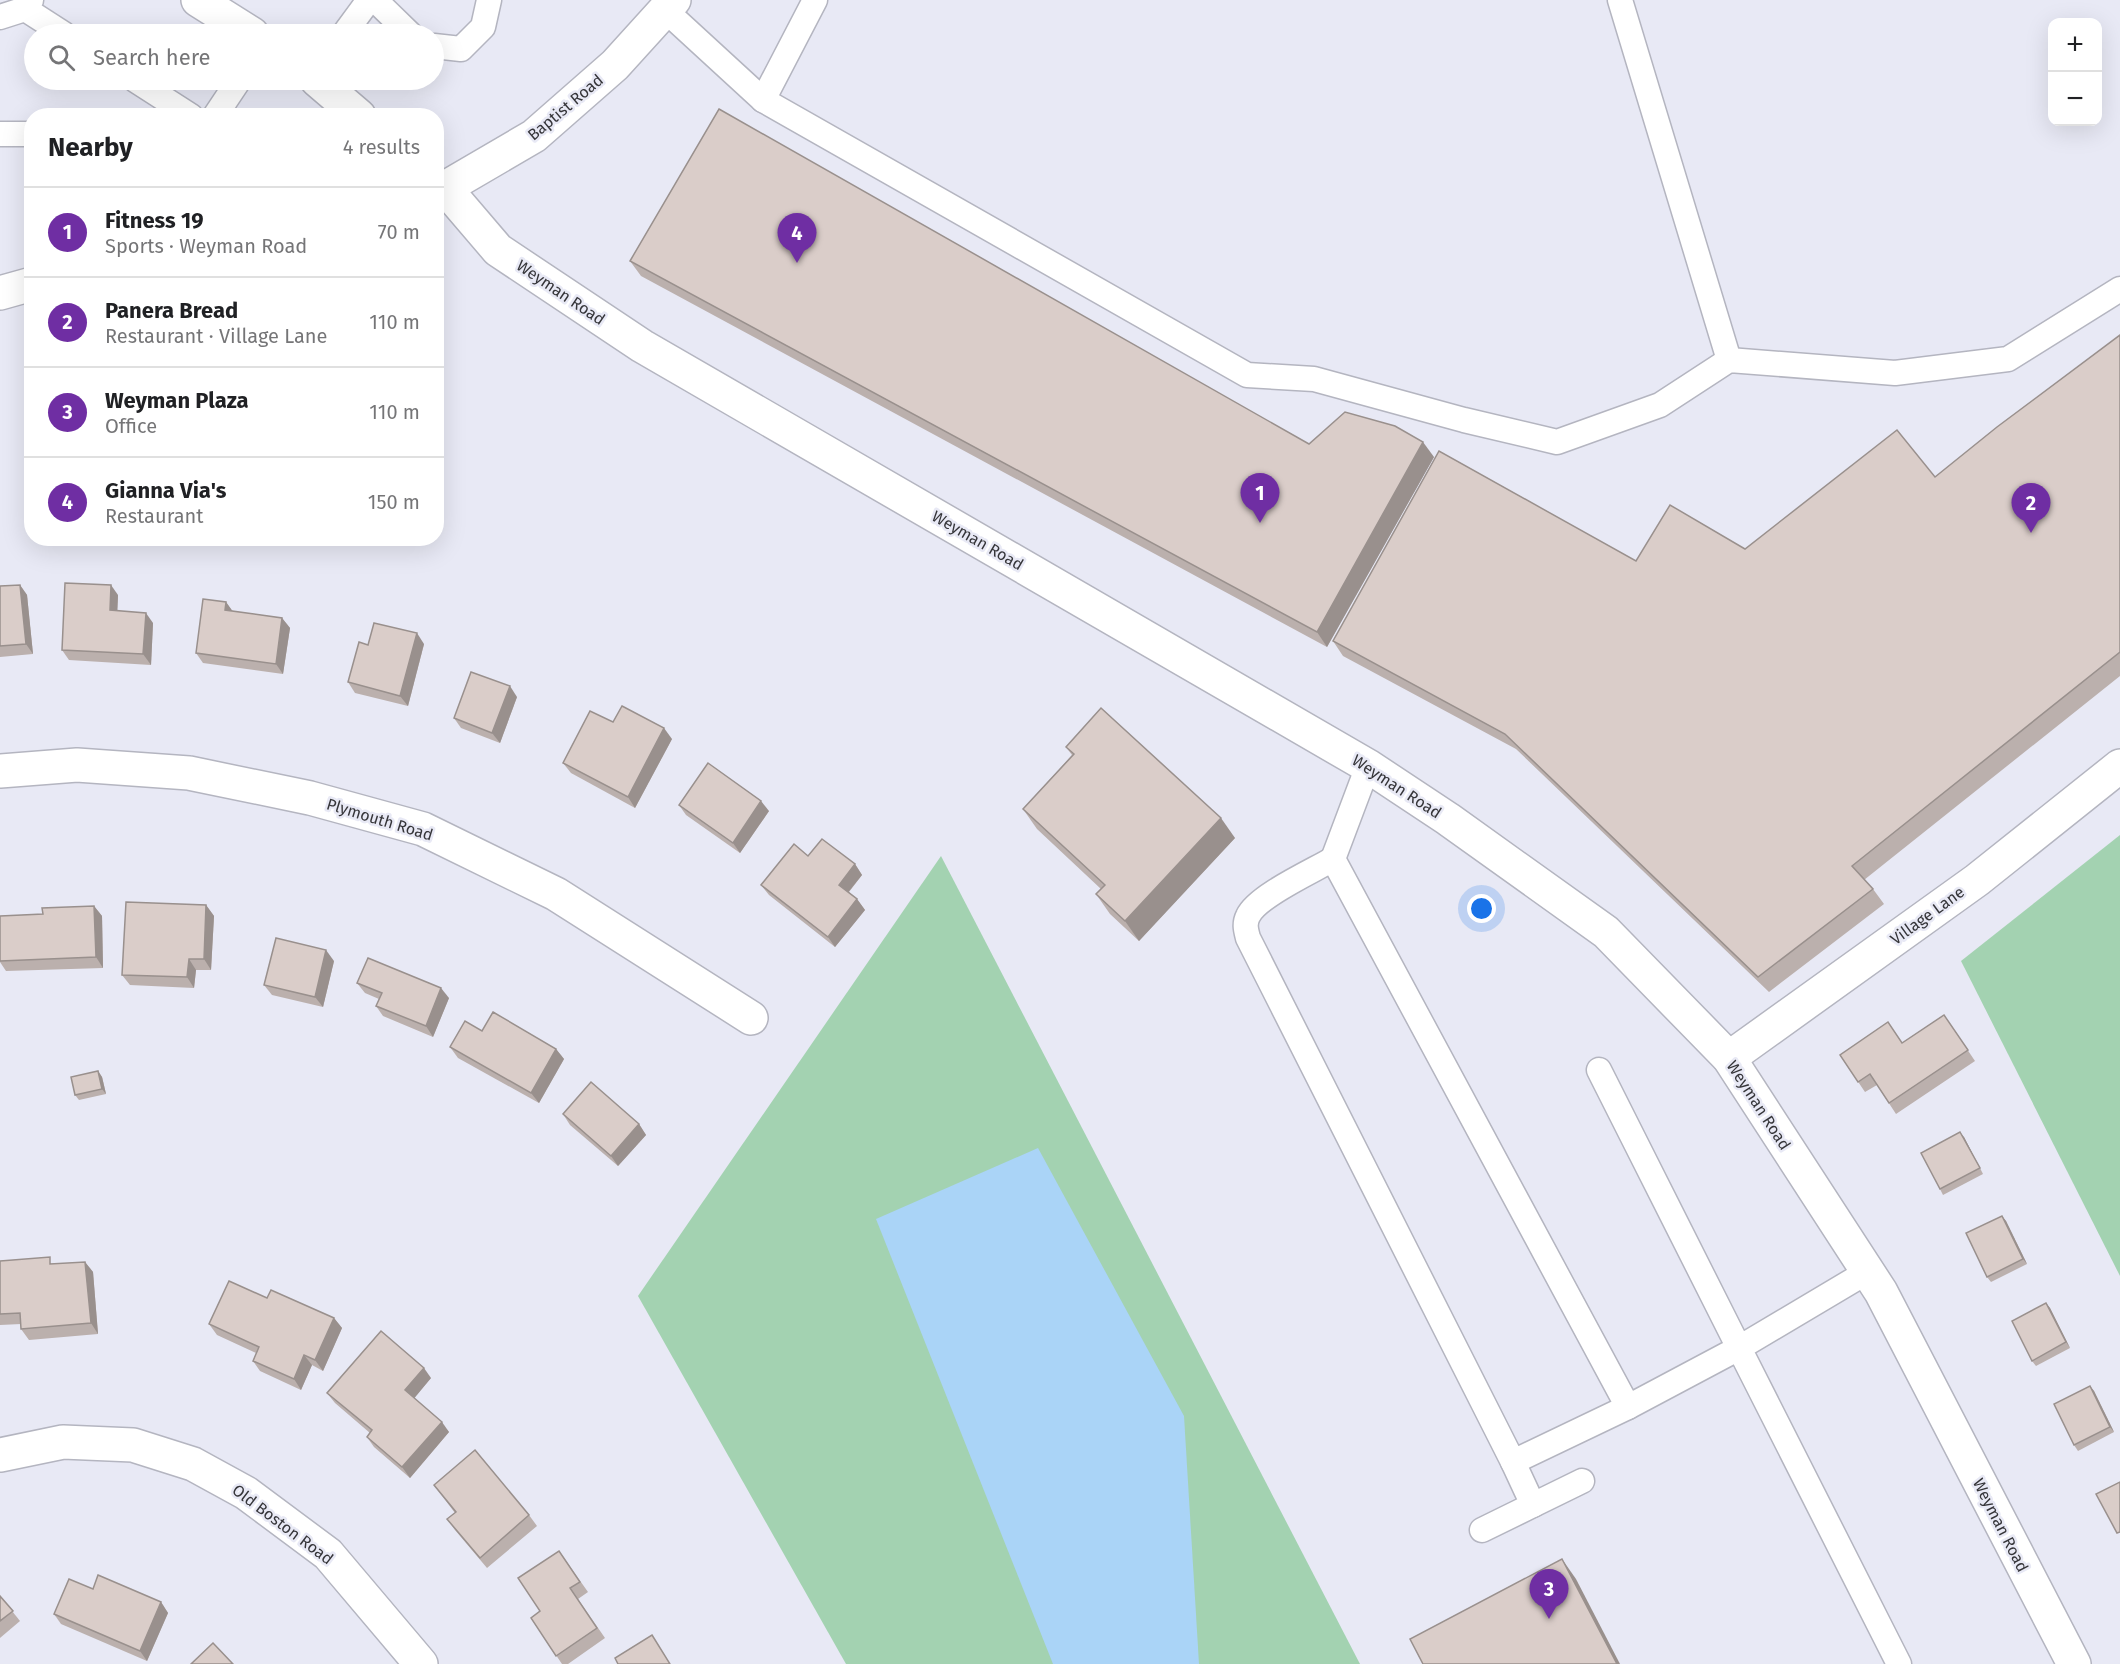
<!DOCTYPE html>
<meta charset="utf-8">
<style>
body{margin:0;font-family:"Fira Sans",sans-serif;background:#f2f2f2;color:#202124}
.controls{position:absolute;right:18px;top:18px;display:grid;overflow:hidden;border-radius:12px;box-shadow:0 6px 24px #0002}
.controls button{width:54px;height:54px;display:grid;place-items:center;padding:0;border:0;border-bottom:2px solid #e0e0e0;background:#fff;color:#202124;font:30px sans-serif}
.you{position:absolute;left:1482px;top:909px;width:21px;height:21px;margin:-15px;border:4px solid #fff;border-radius:50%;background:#1a73e8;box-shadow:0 0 0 9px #1a73e833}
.badge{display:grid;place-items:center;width:39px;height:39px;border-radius:50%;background:#6f2ea3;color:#fff;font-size:20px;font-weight:700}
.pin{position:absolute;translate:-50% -50px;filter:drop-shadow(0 2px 3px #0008)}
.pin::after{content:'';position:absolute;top:32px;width:21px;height:18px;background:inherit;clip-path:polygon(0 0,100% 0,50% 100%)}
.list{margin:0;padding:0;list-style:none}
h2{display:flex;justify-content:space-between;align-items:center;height:78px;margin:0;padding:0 24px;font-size:26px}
h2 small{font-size:20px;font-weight:400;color:#757577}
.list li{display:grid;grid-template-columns:39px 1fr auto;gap:18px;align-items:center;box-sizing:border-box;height:90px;padding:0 24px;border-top:2px solid #e0e0e0}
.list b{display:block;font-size:22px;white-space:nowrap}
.list p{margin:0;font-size:20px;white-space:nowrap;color:#757577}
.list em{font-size:20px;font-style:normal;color:#757577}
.icon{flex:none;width:33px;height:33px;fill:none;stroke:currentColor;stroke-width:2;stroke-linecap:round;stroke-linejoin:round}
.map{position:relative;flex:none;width:2120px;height:1664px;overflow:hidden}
.search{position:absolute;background:#fff;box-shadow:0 6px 24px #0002;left:24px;top:24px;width:420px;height:66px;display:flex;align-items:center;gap:15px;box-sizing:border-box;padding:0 21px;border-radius:33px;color:#757577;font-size:22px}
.panel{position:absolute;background:#fff;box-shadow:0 6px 24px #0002;left:24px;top:108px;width:420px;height:438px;border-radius:24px}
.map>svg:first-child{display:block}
.green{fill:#a3d2b1}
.water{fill:#aad4f7}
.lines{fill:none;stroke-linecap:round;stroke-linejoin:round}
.service-casing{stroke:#b4b5c0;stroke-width:27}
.minor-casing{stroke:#b4b5c0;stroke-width:36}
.tertiary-casing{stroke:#b4b5c0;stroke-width:36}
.secondary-casing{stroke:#b4b5c0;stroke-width:36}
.service{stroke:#fff;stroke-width:24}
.minor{stroke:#fff;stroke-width:33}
.tertiary{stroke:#fff;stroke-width:33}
.secondary{stroke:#fff;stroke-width:33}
.wall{fill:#bbb0ad}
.shaded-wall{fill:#99908d}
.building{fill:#dacdc9;stroke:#99908d;stroke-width:1.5}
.labels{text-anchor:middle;stroke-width:5;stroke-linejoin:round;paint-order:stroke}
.street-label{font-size:16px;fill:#353539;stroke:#e8e9f5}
</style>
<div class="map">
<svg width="2120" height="1664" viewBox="0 0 2120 1664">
<rect width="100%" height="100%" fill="#e8e9f5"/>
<g class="green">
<polygon points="2120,835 2120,1276 1961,961"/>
<polygon points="941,856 1360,1664 846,1664 638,1296"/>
</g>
<polygon class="water" points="1038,1148 1184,1416 1199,1664 1053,1664 876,1219"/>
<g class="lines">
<defs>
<g id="service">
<polyline points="375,0 410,34"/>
<polyline points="1620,0 1729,360"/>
<polyline points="25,9 64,34"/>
<polyline points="665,10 763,100 1247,375 1314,379 1464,420 1557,442 1660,405 1729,360 1895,373 2008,359 2120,289"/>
<polyline points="0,17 25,9 31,0"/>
<polyline points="344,34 369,0"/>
<polyline points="434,46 461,49 483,27 489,0"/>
<polyline points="135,80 191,116"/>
<polyline points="763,100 815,0"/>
<polyline points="215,116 239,80"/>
<polyline points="0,134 32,134"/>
<polyline points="1368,766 1333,859 1628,1407 1739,1348 1599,1070"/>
<path d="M1333 859C1313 871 1257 896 1248 916 1244 924 1246 930 1248 938L1513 1462 1628 1407"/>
<polyline points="1867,1272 1739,1348 1899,1664"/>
<polyline points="1533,1505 1582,1481"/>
<polyline points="1482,1530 1533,1505 1513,1462"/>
</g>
<g id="minor">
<polyline points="198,0 252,34"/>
<polyline points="317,80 359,116"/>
<polyline points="0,771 77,765 189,773 310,798 423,829 556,894 751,1018"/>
<polyline points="1729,1058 1977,880 2120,766"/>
<polyline points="0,1455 63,1442 133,1445 193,1464 246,1493 328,1554 421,1664"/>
</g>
<polyline id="tertiary" points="445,188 498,250 642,346 1368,766 1448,819 1606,932 1729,1058 1881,1292 2074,1664"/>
<g id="secondary">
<polyline points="436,190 445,188 534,136 615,65 674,0"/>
<polyline points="0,293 32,284"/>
</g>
</defs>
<use href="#service" class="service-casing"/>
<use href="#minor" class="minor-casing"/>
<use href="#tertiary" class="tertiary-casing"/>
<use href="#secondary" class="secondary-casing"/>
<use href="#service" class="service"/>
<use href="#minor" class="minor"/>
<use href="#tertiary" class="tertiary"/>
<use href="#secondary" class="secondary"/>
</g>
<g class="wall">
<polygon points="630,261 1309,444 1434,457 1327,647 641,276"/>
<polygon points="2120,335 2120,676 1864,880 1873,889 1884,904 1769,992 1516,749 1343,656 1333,641 1636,561 1745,549 1935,477"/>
<polygon points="20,585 27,595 33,654 0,657 0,586"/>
<polygon points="118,595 117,611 153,623 151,665 69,660 62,650"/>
<polygon points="226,602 232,611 282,618 290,628 283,674 203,663 196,653"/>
<polygon points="424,644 408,706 355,693 348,682 368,645"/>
<polygon points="517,697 500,743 461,728 454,718"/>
<polygon points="613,722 672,739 635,808 571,773 563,763"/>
<polygon points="1066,747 1235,838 1139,941 1110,914 1096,894 1101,889 1037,829 1023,809 1072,755"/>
<polygon points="679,805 769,811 740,853 686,815"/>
<polygon points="808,856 855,864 862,875 849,892 857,899 865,910 835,947 769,895 761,885"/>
<polygon points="206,905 214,916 211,970 196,970 194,988 130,985 122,975"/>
<polygon points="94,906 102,916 103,968 6,971 0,962 0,916 43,914"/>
<polygon points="334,961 323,1007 272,995 264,985"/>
<polygon points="357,983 449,998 433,1037 383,1016 376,1006 379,999 365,993"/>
<polygon points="1944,1015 1975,1061 1896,1114 1877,1085 1865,1092 1840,1055 1902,1043"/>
<polygon points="450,1047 556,1049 564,1059 539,1103 458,1058"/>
<polygon points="98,1071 102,1077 106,1094 79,1100 75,1095"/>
<polygon points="563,1114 639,1124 646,1135 618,1166 570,1125"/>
<polygon points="1964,1137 1983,1174 1943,1195 1940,1189"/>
<polygon points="2002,1216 2006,1221 2027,1264 1991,1282 1987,1277"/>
<polygon points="0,1261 54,1264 85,1262 93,1272 98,1334 29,1340 21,1329 21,1324 0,1325"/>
<polygon points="267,1298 334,1318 342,1328 323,1371 312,1365 301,1390 260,1371 253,1361 256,1353 217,1335 209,1324"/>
<polygon points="2046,1303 2050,1308 2070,1348 2036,1366 2032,1361"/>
<polygon points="431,1378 414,1398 449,1432 410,1478 374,1447 367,1437 370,1433 335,1403 327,1393"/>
<polygon points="2090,1386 2094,1391 2114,1432 2078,1451 2074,1445"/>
<polygon points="434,1485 529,1515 537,1526 487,1568 455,1530 447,1519 455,1513"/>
<polygon points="559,1551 588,1592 578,1599 605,1638 568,1664 562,1664 531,1618 540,1611"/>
<polygon points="93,1589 161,1602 168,1613 147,1661 61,1624 54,1614"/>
<polygon points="0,1596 20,1621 0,1638"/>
</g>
<g class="shaded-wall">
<polygon points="1423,442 1434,457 1327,647 1317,632"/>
<polygon points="20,585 27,595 33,654 26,644"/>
<polygon points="111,585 118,595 117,621 110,610"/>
<polygon points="226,602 234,613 225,610"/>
<polygon points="146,613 153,623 151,665 143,654"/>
<polygon points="282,618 290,628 283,674 276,664"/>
<polygon points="417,633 424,644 408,706 400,696"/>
<polygon points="510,686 517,697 500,743 492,733"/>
<polygon points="664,728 672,739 635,808 628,797"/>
<polygon points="761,801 769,811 740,853 733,843"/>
<polygon points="1221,818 1235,838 1139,941 1125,921"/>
<polygon points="855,864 862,875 846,895 839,885"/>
<polygon points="857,899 865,910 835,947 828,937"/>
<polygon points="206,905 214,916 211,970 204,959"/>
<polygon points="94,906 102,916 103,968 96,957"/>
<polygon points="326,950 334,961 323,1007 315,997"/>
<polygon points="189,959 196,970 194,988 187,977"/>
<polygon points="441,988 449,998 433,1037 426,1026"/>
<polygon points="556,1049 564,1059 539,1103 531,1093"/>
<polygon points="98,1071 102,1077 106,1094 102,1089"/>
<polygon points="639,1124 646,1135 618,1166 611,1156"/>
<polygon points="1960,1132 1964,1137 1983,1174 1980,1168"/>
<polygon points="2002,1216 2006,1221 2027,1264 2023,1259"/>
<polygon points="85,1262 93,1272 98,1334 91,1323"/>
<polygon points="2046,1303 2050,1308 2070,1348 2066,1342"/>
<polygon points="334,1318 342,1328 323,1371 315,1360"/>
<polygon points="304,1355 312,1365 301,1390 294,1379"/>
<polygon points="424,1368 431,1378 412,1401 405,1390"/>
<polygon points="2090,1386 2094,1391 2114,1432 2110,1427"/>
<polygon points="442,1422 449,1432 410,1478 402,1467"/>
<polygon points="1562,1559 1576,1579 1620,1664 1617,1664"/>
<polygon points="161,1602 168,1613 147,1661 140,1651"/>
</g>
<g class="building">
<polygon points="719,109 1309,444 1345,412 1395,426 1423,442 1317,632 630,261"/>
<polygon points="2120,335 2120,652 1852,866 1873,889 1758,977 1505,734 1333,641 1439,451 1636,561 1670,505 1745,549 1897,430 1935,477 1997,427"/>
<polygon points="65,583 111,585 110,610 146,613 143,654 62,650"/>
<polygon points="20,585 26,644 0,646 0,586"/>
<polygon points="203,599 226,602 225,610 282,618 276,664 196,653"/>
<polygon points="374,623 417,633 400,696 348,682 359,642 368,645"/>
<polygon points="471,672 510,686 492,733 454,718"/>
<polygon points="622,706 664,728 628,797 563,763 590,711 613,722"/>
<polygon points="1101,708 1221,818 1125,921 1096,894 1105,885 1023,809 1074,754 1066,747"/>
<polygon points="708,763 761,801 733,843 679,805"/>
<polygon points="822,839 855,864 839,885 857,899 828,937 761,885 794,844 808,856"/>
<polygon points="126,902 206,905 204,959 189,959 187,977 122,975"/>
<polygon points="94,906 96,957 0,961 0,916 43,914 42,908"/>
<polygon points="276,938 326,950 315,997 264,985"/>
<polygon points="368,958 441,988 426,1026 376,1006 382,993 357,983"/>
<polygon points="493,1012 556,1049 531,1093 450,1047 465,1021 482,1031"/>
<polygon points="1944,1015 1968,1050 1889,1103 1870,1074 1858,1082 1840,1055 1888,1022 1902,1043"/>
<polygon points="98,1071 102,1089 75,1095 71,1077"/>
<polygon points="591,1082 639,1124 611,1156 563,1114"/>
<polygon points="1960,1132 1980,1168 1940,1189 1921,1153"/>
<polygon points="2002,1216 2023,1259 1987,1277 1966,1233"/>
<polygon points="50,1257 50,1264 85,1262 91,1323 21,1329 20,1313 0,1314 0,1261"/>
<polygon points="229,1281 267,1298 271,1290 334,1318 315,1360 304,1355 294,1379 253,1361 259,1347 209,1324"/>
<polygon points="2046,1303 2066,1342 2032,1361 2012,1321"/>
<polygon points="381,1331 424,1368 405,1390 442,1422 402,1467 367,1437 372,1430 327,1393"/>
<polygon points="2090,1386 2110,1427 2074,1445 2054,1404"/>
<polygon points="475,1450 529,1515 480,1558 447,1519 456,1512 434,1485"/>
<polygon points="2120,1482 2120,1532 2117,1533 2096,1494"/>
<polygon points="559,1551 580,1582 570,1588 597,1628 556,1656 531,1618 540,1611 518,1578"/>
<polygon points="1562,1559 1617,1664 1423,1664 1410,1639"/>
<polygon points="98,1575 161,1602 140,1651 54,1614 69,1579 93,1589"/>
<polygon points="0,1596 13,1611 0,1621"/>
<polygon points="652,1635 670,1664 618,1664 615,1658"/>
<polygon points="213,1643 233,1664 191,1664"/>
</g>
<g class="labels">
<g class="street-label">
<text transform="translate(565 107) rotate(-40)" y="6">Baptist Road</text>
<text transform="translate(561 292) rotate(34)" y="6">Weyman Road</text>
<text transform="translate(978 540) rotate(30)" y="6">Weyman Road</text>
<text transform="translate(1397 786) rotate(33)" y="6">Weyman Road</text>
<text transform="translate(380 819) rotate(17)" y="6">Plymouth Road</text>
<text transform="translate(1927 915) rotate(-36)" y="6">Village Lane</text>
<text transform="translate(1759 1105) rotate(57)" y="6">Weyman Road</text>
<text transform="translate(283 1524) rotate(37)" y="6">Old Boston Road</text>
<text transform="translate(2001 1525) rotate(63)" y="6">Weyman Road</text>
</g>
</g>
</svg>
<div class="controls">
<button>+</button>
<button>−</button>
</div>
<div class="you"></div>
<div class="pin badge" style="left:1260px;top:523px">1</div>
<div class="pin badge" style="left:2031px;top:533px">2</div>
<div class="pin badge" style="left:1549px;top:1619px">3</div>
<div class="pin badge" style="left:797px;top:263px">4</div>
<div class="search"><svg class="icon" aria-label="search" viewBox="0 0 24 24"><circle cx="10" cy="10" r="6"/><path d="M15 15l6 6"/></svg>Search here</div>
<section class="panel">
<h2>Nearby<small>4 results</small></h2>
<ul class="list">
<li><span class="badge">1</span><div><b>Fitness 19</b><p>Sports · Weyman Road</p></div><em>70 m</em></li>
<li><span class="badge">2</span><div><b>Panera Bread</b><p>Restaurant · Village Lane</p></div><em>110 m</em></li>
<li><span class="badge">3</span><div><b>Weyman Plaza</b><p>Office</p></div><em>110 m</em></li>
<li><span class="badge">4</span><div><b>Gianna Via's</b><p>Restaurant</p></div><em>150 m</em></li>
</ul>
</section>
</div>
